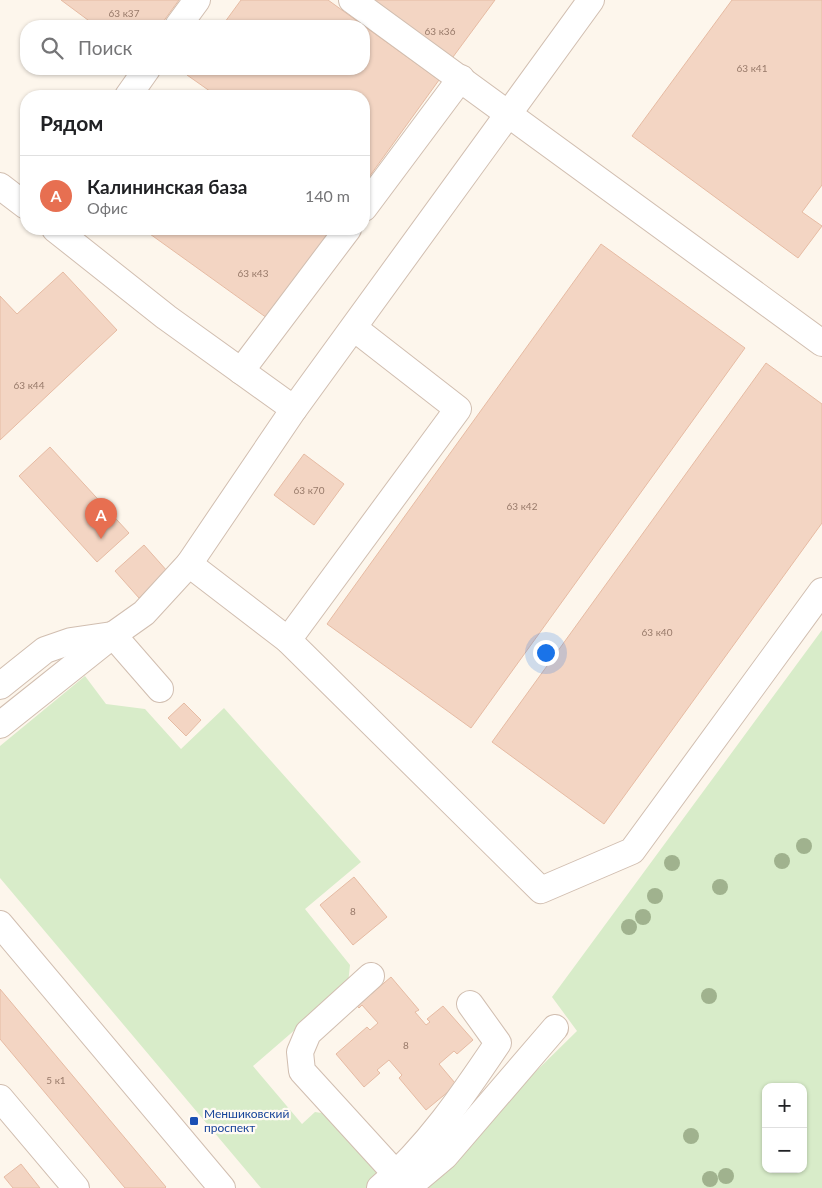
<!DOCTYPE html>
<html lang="ru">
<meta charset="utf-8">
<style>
body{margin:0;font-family:Lato,sans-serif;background:#f6f6f6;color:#202124}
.controls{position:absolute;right:15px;bottom:15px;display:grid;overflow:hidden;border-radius:10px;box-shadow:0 1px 4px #0004}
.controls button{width:45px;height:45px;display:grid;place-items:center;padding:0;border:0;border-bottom:1px solid #e0e0e0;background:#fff;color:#202124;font:25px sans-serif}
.you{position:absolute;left:545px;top:652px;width:18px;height:18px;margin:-12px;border:4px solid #fff;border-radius:50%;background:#1a73e8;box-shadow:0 0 0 8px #1a73e833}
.badge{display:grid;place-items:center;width:32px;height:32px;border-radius:50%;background:#e76f51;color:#fff;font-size:16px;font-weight:700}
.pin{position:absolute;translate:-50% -41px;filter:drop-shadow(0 1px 2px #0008)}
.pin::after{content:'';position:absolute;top:26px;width:18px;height:15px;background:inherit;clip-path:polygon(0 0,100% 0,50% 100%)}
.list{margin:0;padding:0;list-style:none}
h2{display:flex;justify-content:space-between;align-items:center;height:65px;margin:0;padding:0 20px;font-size:21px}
h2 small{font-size:16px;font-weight:400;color:#757577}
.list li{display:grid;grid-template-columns:32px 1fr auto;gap:15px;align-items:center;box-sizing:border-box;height:80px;padding:0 20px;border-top:1px solid #e0e0e0}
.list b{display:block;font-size:19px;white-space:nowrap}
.list p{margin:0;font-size:16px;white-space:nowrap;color:#757577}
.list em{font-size:16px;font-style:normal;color:#757577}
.icon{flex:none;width:28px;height:28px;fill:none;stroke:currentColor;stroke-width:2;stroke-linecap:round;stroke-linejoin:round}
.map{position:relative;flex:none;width:822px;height:1188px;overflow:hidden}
.search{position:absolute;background:#fff;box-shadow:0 1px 4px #0004;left:20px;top:20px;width:350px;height:55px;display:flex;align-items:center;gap:12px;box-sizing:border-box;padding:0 18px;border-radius:20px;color:#757577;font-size:19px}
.panel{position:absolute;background:#fff;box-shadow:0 1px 4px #0004;left:20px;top:90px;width:350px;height:145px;border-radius:20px}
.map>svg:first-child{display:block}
.green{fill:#d8ecc9;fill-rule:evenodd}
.building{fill:#f3d5c3;stroke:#e6bba3}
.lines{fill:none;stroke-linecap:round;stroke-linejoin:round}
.minor-casing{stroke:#d1beb0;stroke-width:28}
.minor{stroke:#fff;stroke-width:26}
.tree{fill:#a0b28e}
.transit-dot{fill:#1a4fb4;stroke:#fffaf3;stroke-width:2}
.labels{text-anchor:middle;stroke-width:4.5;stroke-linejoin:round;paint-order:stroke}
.number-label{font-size:10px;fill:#987a6a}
.transit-label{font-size:12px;fill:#164399;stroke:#fffaf3;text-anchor:start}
</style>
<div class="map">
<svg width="822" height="1188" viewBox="0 0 822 1188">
<rect width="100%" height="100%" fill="#fdf6ec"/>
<g class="green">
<path d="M822 630V1188H417L577 1031 552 997ZM766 1087H803V1169H766Z"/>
<polygon points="85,676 106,704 145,709 181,749 224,708 361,862 305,909 350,965 348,984 253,1066 302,1124 315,1112 334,1115 378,1166 373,1186 370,1188 261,1188 0,878 0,746"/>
</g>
<g class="building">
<polygon points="61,0 179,0 160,26 96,26"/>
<polygon points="241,0 328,0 439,80 364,184 364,96 212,96 214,94 187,75 192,69 364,69 364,26 222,26"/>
<polygon points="366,0 495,0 450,61"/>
<polygon points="732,0 822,0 822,185 802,212 822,226 798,258 632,136"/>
<polygon points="143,229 332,229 267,318"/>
<polygon points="601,244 745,348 471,728 327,624"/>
<polygon points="63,272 117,330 0,440 0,296 17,314"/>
<polygon points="766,363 822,404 822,523 604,824 492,742"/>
<polygon points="50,447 129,533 97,562 19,476"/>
<polygon points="304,454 344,484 314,525 274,495"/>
<polygon points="144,545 168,572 139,598 115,571"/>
<polygon points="184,703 201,720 186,736 168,718"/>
<polygon points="354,877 387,917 353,945 320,905"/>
<polygon points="391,977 419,1010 415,1012 426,1025 430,1022 427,1019 443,1006 473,1040 457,1054 454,1051 439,1064 455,1083 460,1082 426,1110 399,1078 402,1075 389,1060 377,1070 380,1073 364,1087 336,1054 367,1027 370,1030 378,1023 362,1005 359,1008 357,1006"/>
<polygon points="0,989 166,1187 165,1188 125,1188 0,1039"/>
<polygon points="21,1164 40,1188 13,1188 4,1177"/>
</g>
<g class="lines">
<defs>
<g id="minor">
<polyline points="352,0 822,343"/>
<polyline points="178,26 197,0"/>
<polyline points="128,96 147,69"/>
<polyline points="0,186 26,206"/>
<polyline points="364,208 461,78"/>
<polyline points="55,229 166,317 294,409"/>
<polyline points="241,371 348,229"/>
<polyline points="189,564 288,640 541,890 632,851 822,591"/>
<polyline points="113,635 160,689"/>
<polyline points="288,640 458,409 354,328"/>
<polyline points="0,686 45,650 71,641 112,635"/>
<polyline points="0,725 113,635 144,613 189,564 294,409 591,0"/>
<polyline points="0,924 222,1188"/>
<polyline points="371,976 308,1033 300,1052 302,1071 396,1174"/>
<polyline points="0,1098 76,1188"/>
<path d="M380 1188C428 1147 463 1095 498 1043L470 1004"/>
<polyline points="407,1188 445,1156 555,1028"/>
</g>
</defs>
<use href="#minor" class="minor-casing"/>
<use href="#minor" class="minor"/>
</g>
<g class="tree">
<circle cx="804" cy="846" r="8"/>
<circle cx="782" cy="861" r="8"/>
<circle cx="672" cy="863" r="8"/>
<circle cx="720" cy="887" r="8"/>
<circle cx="655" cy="896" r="8"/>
<circle cx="643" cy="917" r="8"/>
<circle cx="629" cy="927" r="8"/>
<circle cx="709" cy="996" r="8"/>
<circle cx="691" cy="1136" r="8"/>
<circle cx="726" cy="1176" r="8"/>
<circle cx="710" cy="1179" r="8"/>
</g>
<rect class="transit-dot" x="189" y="1116" width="10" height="10" rx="2.5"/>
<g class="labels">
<g class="number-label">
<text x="124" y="17">63 к37</text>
<text x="440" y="35">63 к36</text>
<text x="752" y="72">63 к41</text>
<text x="253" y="277">63 к43</text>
<text x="29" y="389">63 к44</text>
<text x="309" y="494">63 к70</text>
<text x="522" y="510">63 к42</text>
<text x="657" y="636">63 к40</text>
<text x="353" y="915">8</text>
<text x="406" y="1049">8</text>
<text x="56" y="1084">5 к1</text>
</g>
<g class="transit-label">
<text x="204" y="1118">Меншиковский<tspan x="204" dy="14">проспект</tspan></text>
</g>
</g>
</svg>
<div class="controls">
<button>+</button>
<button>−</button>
</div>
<div class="you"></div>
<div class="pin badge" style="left:101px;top:539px">A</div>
<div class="search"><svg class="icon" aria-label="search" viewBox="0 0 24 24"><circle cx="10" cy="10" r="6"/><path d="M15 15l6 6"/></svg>Поиск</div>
<section class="panel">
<h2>Рядом<small></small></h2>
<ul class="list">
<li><span class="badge">A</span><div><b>Калининская база</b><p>Офис</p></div><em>140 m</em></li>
</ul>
</section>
</div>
